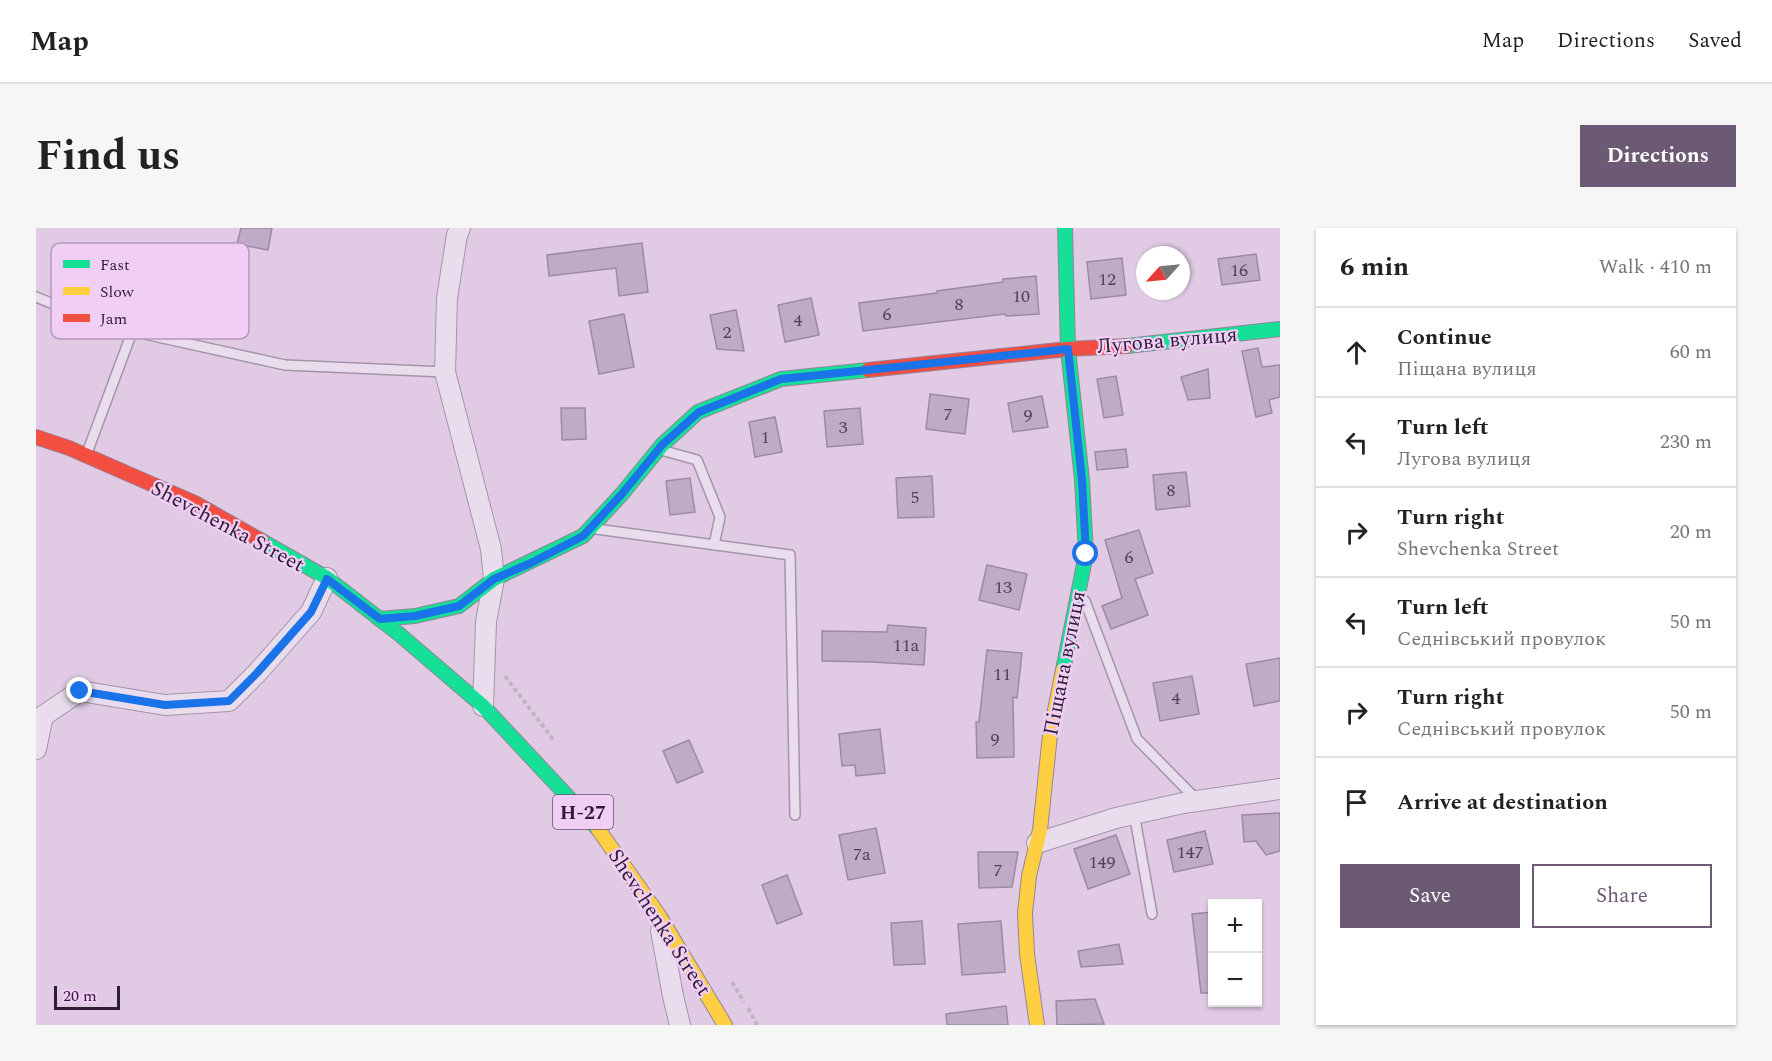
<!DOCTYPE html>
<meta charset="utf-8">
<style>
body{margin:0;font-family:Spectral,serif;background:#f6f6f6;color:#222}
.controls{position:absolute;right:18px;bottom:18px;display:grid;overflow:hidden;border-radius:0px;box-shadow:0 2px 4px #0004}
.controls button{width:54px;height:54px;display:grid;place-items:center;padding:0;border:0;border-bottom:2px solid #e0e0e0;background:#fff;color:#222;font:30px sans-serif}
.compass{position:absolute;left:1100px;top:18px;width:54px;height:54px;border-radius:50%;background:#fff;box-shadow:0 2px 4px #0004;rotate:243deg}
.scale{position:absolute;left:18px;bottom:15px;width:66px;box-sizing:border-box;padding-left:6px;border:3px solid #2e1c37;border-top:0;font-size:16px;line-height:21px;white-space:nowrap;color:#2e1c37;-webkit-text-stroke:4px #f1cff5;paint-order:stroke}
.stop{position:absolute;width:18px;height:18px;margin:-14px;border:4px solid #1a73e8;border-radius:50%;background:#fff}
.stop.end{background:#1a73e8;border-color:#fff;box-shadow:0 2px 6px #0008}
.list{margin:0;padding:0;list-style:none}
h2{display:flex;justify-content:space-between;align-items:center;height:78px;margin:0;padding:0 24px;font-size:26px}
h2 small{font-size:20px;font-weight:400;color:#767676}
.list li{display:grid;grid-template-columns:39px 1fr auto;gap:18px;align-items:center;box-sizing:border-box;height:90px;padding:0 24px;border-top:2px solid #e0e0e0}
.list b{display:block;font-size:22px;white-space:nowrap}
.list p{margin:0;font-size:20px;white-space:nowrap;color:#767676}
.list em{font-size:20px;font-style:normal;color:#767676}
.actions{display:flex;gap:12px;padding:18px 24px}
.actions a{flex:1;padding:14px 0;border:2px solid #6c5974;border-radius:0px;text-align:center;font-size:21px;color:#6c5974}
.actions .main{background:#6c5974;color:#fff}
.icon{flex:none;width:33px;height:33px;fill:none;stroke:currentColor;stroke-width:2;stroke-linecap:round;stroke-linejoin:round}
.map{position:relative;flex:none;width:1244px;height:797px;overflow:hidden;border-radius:0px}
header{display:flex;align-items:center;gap:36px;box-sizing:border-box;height:84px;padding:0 30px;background:#fff;border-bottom:2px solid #e0e0e0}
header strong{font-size:28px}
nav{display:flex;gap:33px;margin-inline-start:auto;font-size:21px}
.intro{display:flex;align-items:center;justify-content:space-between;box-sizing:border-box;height:144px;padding:0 36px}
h1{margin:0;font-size:42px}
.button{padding:15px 27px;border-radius:0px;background:#6c5974;color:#fff;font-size:21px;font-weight:700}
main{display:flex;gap:36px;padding:0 36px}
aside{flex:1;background:#fff;border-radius:0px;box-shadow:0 2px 4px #0004}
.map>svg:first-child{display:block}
.building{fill:#bfabc7;stroke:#9c8aa4;stroke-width:1.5}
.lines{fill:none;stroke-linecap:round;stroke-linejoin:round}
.lane-casing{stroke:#a494a9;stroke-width:12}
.street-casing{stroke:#a494a9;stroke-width:22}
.fast-casing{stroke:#948498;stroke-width:16}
.slow-casing{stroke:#948498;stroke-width:16}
.jam-casing{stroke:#948498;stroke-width:16}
.path{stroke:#c1b3c4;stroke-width:4;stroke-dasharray:4.5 3;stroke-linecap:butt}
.lane{stroke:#e9dcec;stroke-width:9}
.street{stroke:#e9dcec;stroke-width:20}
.fast{stroke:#16e098;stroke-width:14}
.slow{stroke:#ffcf43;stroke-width:14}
.jam{stroke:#f24e42;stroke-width:14}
.route{stroke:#1a73e8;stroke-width:8}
.labels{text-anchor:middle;stroke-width:4.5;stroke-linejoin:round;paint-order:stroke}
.number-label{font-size:18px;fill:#52405b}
.shield{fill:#f1cff5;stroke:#685270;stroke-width:1.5}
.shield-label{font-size:20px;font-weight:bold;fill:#2e1c37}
.street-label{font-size:21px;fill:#2e1c37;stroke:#f1cff5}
.key{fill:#f1cff5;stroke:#b699bc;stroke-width:1.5}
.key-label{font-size:16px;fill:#2e1c37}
</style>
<header>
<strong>Map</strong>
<nav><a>Map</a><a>Directions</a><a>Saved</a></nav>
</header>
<div class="intro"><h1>Find us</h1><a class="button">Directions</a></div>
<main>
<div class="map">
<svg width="1244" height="797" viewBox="0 0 1244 797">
<rect width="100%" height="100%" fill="#e0cae4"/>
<g class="building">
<polygon points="205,0 236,0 232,22 201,16"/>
<polygon points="606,15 612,64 583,68 580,40 513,48 511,27"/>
<polygon points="1220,26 1224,52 1186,57 1182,31"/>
<polygon points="1086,30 1090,67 1055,71 1051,34"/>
<polygon points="1000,48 1003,86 970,88 969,86 827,103 823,75 901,65 901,63 967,54 967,51"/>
<polygon points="775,70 783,107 749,114 742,77"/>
<polygon points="700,82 708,123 681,121 674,87"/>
<polygon points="588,86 598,139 563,146 553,93"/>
<polygon points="1222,120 1226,139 1244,137 1244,169 1233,172 1236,185 1220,189 1206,123"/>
<polygon points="1172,141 1174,170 1152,172 1145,149"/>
<polygon points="1080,148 1087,187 1068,190 1061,151"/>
<polygon points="894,166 933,171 929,206 890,201"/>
<polygon points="1006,168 1012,199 977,204 972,175"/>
<polygon points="525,180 549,180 550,211 526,212"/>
<polygon points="824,180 827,216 791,219 788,183"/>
<polygon points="739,189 746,224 719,229 713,194"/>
<polygon points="1090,221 1092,239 1061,242 1059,224"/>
<polygon points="1150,244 1154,278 1120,282 1117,247"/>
<polygon points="896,248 898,289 862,290 860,250"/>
<polygon points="654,250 659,284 634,287 630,253"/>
<polygon points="1103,302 1117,345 1099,351 1112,387 1075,401 1066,378 1086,370 1069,312"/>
<polygon points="951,337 991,346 983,382 943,372"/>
<polygon points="852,397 890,400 888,437 835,434 786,433 786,403 851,404"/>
<polygon points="951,422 986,425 981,470 977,469 978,529 941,530 940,494 943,494"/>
<polygon points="1244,430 1244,473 1218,478 1210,436"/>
<polygon points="1156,448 1163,486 1124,493 1117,455"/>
<polygon points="844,501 849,545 820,548 819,537 806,538 803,506"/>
<polygon points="653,512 667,544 641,555 627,523"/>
<polygon points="1244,585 1244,623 1230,627 1220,613 1208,614 1206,587"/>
<polygon points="840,600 849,645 812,652 803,607"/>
<polygon points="1169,603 1177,636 1138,644 1131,612"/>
<polygon points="1080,607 1094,646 1052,661 1038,621"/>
<polygon points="942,624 982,624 976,659 943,660"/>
<polygon points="751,647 766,686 741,696 726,657"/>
<polygon points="1176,684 1176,765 1165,765 1156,686"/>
<polygon points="886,693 889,736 858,737 855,695"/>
<polygon points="965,693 969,744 926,747 922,696"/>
<polygon points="1083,716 1087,736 1045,739 1042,723"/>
<polygon points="1059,771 1068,796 1021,797 1020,773"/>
<polygon points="970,778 972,797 911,797 910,786"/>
</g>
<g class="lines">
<defs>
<g id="lane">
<polyline points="0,69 72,98 249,137 409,144"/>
<polyline points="625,222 661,232 684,289 678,317"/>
<polyline points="51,225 96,104"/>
<polyline points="560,301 754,327 759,587"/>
<polyline points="1049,373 1101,511 1162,573"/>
<polyline points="1098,585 1116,686"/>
</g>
<g id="street">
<polyline points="424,0 421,7 411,70 409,144 455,321 458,351 450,394 447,478"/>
<polyline points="0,521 7,488 44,463 129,477 193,473 221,445 275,384 291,350"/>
<polyline points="1001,615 1080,590 1147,575 1244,561"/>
<polyline points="625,703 637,768 644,797"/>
</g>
<g id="fast">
<polyline points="1091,118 1244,101"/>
<polyline points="226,313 291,350 363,406 447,478 562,601"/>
<polyline points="343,391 379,388 423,378 458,351 547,308 585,267 626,217 662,184 745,151 832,142"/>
<polyline points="1027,442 1050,326 1046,252 1032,121 1029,0"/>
</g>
<g id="slow">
<polyline points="562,601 622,686 689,797"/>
<polyline points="1001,797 991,726 989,685 993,648 1004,602 1014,507 1027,442"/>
</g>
<g id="jam">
<polyline points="832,142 1032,121 1091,118"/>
<polyline points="0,209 33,220 159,275 226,313"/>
</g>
</defs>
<use href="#lane" class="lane-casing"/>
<use href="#street" class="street-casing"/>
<use href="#fast" class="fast-casing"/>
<use href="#slow" class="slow-casing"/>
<use href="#jam" class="jam-casing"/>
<g class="path">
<polyline points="469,448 519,514"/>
<polyline points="696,754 708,774"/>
<polyline points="712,780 721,797"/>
</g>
<use href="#lane" class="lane"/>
<use href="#street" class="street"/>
<use href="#fast" class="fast"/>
<use href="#slow" class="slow"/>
<use href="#jam" class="jam"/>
</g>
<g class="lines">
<polyline class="route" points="44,463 129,477 193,473 221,445 275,384 291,351 344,391 379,388 423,378 458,351 495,335 547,308 585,267 626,217 663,184 745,151 1032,121 1046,252 1050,326"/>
</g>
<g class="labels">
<g class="number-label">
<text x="1203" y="48">16</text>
<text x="1071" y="57">12</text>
<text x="985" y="74">10</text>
<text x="923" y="82">8</text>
<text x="851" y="92">6</text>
<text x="762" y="98">4</text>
<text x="691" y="110">2</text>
<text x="912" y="192">7</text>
<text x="992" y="193">9</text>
<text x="807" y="205">3</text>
<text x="729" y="215">1</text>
<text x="1135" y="268">8</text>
<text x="879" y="275">5</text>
<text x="1093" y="335">6</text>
<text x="967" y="365">13</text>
<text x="870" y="423">11а</text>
<text x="966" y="452">11</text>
<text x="1140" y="476">4</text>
<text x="959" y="517">9</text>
<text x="1154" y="630">147</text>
<text x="826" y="632">7а</text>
<text x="1066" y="640">149</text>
<text x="962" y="648">7</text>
</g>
<rect class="shield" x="517" y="567" width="60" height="34" rx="4.5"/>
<g class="shield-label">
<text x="547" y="591">Н-27</text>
</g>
<g class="street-label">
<text transform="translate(1131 112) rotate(-5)" y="7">Лугова вулиця</text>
<text transform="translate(192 298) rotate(28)" y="7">Shevchenka Street</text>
<text transform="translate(1028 435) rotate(-79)" y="7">Піщана вулиця</text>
<text transform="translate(624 694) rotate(57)" y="7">Shevchenka Street</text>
</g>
</g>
<rect x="15" y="15" width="198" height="96" rx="9" class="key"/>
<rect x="27" y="32" width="27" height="8" fill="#16e098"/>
<rect x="27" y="59" width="27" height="8" fill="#ffcf43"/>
<rect x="27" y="86" width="27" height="8" fill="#f24e42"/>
<g class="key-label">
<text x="64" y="42">Fast</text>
<text x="64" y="69">Slow</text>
<text x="64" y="96">Jam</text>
</g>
</svg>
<div class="controls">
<button>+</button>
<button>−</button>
</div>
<svg class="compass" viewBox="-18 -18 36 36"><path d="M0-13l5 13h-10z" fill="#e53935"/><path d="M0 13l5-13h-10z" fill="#767676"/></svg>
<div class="scale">20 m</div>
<div class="stop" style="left:1050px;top:326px"></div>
<div class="stop end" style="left:44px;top:463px"></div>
</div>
<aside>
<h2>6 min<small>Walk · 410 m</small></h2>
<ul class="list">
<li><svg class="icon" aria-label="ahead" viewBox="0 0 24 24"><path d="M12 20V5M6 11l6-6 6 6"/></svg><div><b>Continue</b><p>Піщана вулиця</p></div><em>60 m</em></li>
<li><svg class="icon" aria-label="left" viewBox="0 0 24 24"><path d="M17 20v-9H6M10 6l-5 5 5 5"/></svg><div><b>Turn left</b><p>Лугова вулиця</p></div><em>230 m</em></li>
<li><svg class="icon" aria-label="right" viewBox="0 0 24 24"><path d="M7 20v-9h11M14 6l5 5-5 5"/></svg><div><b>Turn right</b><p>Shevchenka Street</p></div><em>20 m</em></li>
<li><svg class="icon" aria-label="left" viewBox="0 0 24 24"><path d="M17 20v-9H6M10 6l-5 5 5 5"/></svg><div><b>Turn left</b><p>Седнівський провулок</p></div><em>50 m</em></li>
<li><svg class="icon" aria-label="right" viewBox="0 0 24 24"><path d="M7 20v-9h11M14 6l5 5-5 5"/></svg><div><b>Turn right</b><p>Седнівський провулок</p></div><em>50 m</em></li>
<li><svg class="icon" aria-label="arrive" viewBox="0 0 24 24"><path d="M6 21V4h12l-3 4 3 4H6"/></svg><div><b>Arrive at destination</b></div></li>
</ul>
<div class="actions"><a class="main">Save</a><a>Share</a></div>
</aside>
</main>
